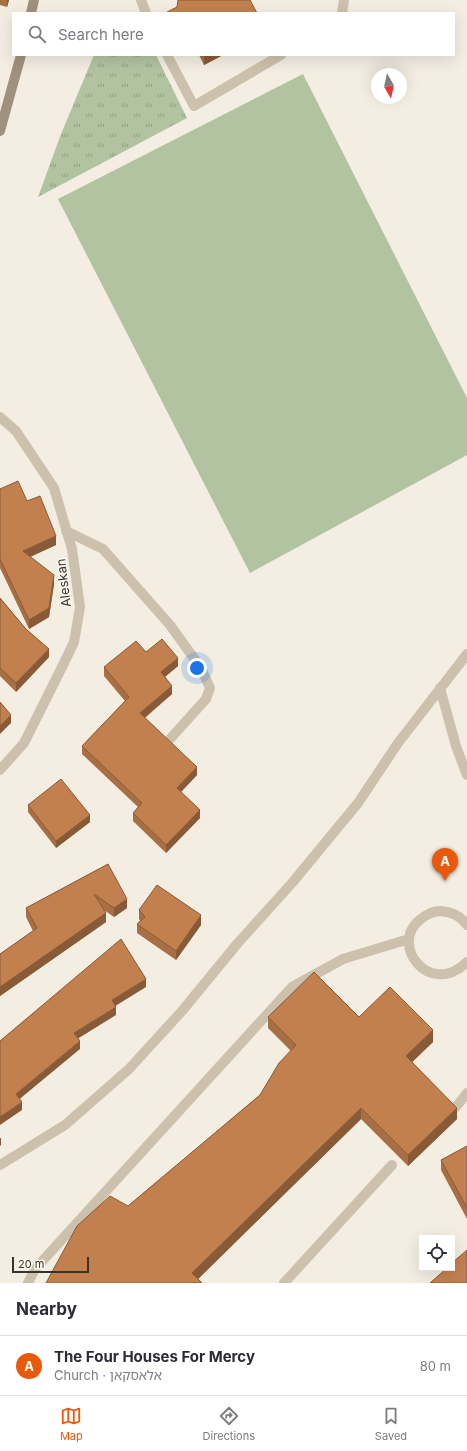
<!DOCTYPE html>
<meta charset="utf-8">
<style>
body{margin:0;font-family:Inter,"Noto Sans Hebrew",sans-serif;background:#f7f7f7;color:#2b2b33}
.controls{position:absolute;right:12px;bottom:12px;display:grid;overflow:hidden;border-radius:0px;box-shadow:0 4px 16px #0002}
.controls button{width:36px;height:36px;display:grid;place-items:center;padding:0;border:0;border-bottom:1px solid #e1e1e2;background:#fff;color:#2b2b33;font:20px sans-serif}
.compass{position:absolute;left:371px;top:68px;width:36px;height:36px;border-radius:50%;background:#fff;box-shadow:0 4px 16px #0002;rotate:171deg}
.scale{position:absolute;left:12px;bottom:10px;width:77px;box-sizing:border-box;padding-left:4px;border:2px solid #3a332b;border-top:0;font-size:11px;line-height:14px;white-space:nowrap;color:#3a332b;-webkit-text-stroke:3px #faf7ee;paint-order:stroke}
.you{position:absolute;left:197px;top:668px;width:14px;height:14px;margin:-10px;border:3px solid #fff;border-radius:50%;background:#1a73e8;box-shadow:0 0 0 6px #1a73e833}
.badge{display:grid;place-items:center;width:26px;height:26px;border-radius:50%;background:#ea580c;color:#fff;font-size:13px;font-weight:700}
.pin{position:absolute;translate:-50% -33px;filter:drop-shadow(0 1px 2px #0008)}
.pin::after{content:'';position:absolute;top:21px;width:14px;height:12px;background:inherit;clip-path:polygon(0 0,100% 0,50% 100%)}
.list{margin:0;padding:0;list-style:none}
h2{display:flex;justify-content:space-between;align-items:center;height:52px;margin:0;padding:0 16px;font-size:17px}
h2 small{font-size:13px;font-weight:400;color:#7c7c81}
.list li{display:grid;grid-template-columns:26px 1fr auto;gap:12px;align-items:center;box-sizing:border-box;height:60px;padding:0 16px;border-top:1px solid #e1e1e2}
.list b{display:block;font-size:15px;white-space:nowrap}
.list p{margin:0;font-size:13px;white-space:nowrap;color:#7c7c81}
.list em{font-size:13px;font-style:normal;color:#7c7c81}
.icon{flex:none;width:22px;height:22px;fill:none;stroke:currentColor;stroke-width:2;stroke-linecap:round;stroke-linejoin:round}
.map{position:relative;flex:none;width:467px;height:1283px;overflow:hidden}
.search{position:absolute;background:#fff;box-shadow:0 4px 16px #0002;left:12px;right:12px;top:12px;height:44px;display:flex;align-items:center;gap:10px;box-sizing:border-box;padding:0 14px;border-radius:0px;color:#7c7c81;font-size:15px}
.sheet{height:112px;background:#fff}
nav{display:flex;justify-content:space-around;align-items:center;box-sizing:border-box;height:56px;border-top:1px solid #e1e1e2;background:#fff;font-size:11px;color:#7c7c81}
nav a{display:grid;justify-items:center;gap:2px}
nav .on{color:#ea580c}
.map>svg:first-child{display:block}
.park{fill:url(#park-tufts)}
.garden{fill:#b1c3a1}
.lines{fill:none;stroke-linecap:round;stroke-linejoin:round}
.lane{stroke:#ccc1ad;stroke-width:10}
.street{stroke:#ccc1ad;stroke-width:10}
.secondary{stroke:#a0907e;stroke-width:10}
.wall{fill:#a86e44}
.shaded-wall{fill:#885a37}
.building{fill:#c3804f;stroke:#885a37}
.labels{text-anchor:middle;stroke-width:3;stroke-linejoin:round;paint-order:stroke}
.street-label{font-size:13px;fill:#3a332b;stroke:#faf7ee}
</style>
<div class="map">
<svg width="467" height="1283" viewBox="0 0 467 1283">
<defs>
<pattern id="park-tufts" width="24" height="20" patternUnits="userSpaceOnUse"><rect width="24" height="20" fill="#b1c3a1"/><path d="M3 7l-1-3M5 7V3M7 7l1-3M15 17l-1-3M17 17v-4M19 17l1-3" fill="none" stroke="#919f83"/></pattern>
</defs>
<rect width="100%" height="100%" fill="#f3eee1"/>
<polygon class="park" points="94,55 156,55 187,118 38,197 61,134"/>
<polygon class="garden" points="303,74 467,398 467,455 250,573 58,199"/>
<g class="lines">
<g class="lane">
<polyline points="141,0 146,13"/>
<polyline points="342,13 344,0"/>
<polyline points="167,55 194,106 281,55"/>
<polyline points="456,1107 467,1093"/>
<polyline points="28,1283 35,1269 292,987 343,959 409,939"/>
<polyline points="284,1283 392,1165"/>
</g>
<g class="street">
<polyline points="0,417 16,431 54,488 72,549 80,607 74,642 63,665 24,743 0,770"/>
<polyline points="66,531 103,549 170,625 201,668 210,688 206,699 170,739"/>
<polyline points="440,688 456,746 467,775"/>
<path d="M467 925C461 916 451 912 441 911 434 911 427 914 421 919 388 943 429 999 467 962"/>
<polyline points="0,1165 65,1125 129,1069 182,1011 237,944 292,883 358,803 398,743 467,654"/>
</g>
<g class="secondary">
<polyline points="31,13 34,0"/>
<polyline points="0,131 21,55"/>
</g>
</g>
<g class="wall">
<polygon points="0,0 9,0 7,7 0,5"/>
<polygon points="199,55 223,55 204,65"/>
<polygon points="0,489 27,501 56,545 30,557 54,584 49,617 29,629 0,568"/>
<polygon points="0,598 49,657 16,692 0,676"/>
<polygon points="146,652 178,666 165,677 172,694 145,718 197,775 181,792 200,818 166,853 133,821 133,813 138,807 82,754 82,746 125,701 104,676 104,667"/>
<polygon points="28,805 90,822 56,848 28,812"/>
<polygon points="108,864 127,908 114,917 104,910 106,922 0,996 0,954 33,931 26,917 26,908"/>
<polygon points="139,910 201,925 176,960 137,933 137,924 140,921 139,919"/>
<polygon points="268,1017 359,1017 433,1042 412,1062 457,1119 408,1166 361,1119 198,1279 128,1206 260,1095 291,1051 268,1028"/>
<polygon points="467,1146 467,1219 441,1170 441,1160"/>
</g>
<g class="shaded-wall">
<polygon points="7,0 9,0 7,7"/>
<polygon points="204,55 223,55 204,65"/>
<polygon points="56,536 56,545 23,560 23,551"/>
<polygon points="54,575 54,584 49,617 29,629 29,620"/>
<polygon points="49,649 49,657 16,692 16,683"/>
<polygon points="178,658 178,666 161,680 161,672"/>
<polygon points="172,686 172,694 140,721 140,713"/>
<polygon points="11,715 11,723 0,734 0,726"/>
<polygon points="197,767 197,775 177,796 177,788"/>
<polygon points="200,810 200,818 166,853 166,845"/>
<polygon points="90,815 90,822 56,848 56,841"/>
<polygon points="127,899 127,908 114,917 114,908"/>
<polygon points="106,913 106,922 0,996 0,987"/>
<polygon points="201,915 201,925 176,960 176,951"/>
<polygon points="146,979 146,987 112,1008 112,1000"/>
<polygon points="116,1007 116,1015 74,1041 74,1033"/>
<polygon points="433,1030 433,1042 406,1068 406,1056"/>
<polygon points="80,1041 80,1049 16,1102 16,1094"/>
<polygon points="22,1102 22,1110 0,1125 0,1117"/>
<polygon points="361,1108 361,1119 194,1283 192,1273"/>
<polygon points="457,1108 457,1119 408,1166 408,1155"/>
<polygon points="0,1138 1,1138 1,1145 0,1146"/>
</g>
<g class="building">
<polygon points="178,0 250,0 257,13 168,13 167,12 177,7"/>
<polygon points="18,481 27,501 40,496 56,536 23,551 54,575 49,608 29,620 0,559 0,489"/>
<polygon points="0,598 26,629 49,649 16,683 0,668"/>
<polygon points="162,639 178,658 161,672 172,686 140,713 197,767 177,788 200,810 166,845 133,813 142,803 82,746 129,697 104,667 136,641 146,652"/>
<polygon points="0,702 11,715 0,726"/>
<polygon points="61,779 90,815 56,841 28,805"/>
<polygon points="108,864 127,899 114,908 94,894 106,913 0,987 0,954 37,928 26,908"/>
<polygon points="157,885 201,915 176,951 137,924 145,917 139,910"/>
<polygon points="121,939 146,979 112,1000 116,1007 74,1033 80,1041 16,1094 22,1102 0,1117 0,1041"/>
<polygon points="314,972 359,1017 390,987 433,1030 406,1056 457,1108 408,1155 361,1108 192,1273 202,1283 46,1283 77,1226 110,1196 128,1206 260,1095 279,1063 296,1045 268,1017"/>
<polygon points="467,1146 467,1208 441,1160"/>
<polygon points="467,1250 467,1283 430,1283 447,1268 452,1268 452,1263"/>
</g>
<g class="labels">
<g class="street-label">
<text transform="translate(63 583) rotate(-97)" y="5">Aleskan</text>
</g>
</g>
</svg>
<div class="controls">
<button><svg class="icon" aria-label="locate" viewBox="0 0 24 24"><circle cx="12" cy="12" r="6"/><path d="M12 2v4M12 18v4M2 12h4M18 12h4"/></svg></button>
</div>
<svg class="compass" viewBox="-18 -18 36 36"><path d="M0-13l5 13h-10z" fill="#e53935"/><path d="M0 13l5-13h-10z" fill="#7c7c81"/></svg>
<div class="scale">20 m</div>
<div class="you"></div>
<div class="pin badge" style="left:445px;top:881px">A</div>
<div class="search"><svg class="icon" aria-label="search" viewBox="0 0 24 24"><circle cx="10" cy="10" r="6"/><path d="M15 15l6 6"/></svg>Search here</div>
</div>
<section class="sheet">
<h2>Nearby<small></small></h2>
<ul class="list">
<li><span class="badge">A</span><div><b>The Four Houses For Mercy</b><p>Church · אלאסקאן</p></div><em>80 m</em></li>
</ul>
</section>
<nav>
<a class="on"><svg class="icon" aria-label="map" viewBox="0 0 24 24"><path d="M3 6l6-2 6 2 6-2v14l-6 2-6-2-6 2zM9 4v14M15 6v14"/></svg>Map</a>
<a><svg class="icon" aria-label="directions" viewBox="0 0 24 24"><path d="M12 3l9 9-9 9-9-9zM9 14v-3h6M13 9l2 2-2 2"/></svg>Directions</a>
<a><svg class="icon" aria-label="saved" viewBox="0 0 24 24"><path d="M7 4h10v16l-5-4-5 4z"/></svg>Saved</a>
</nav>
